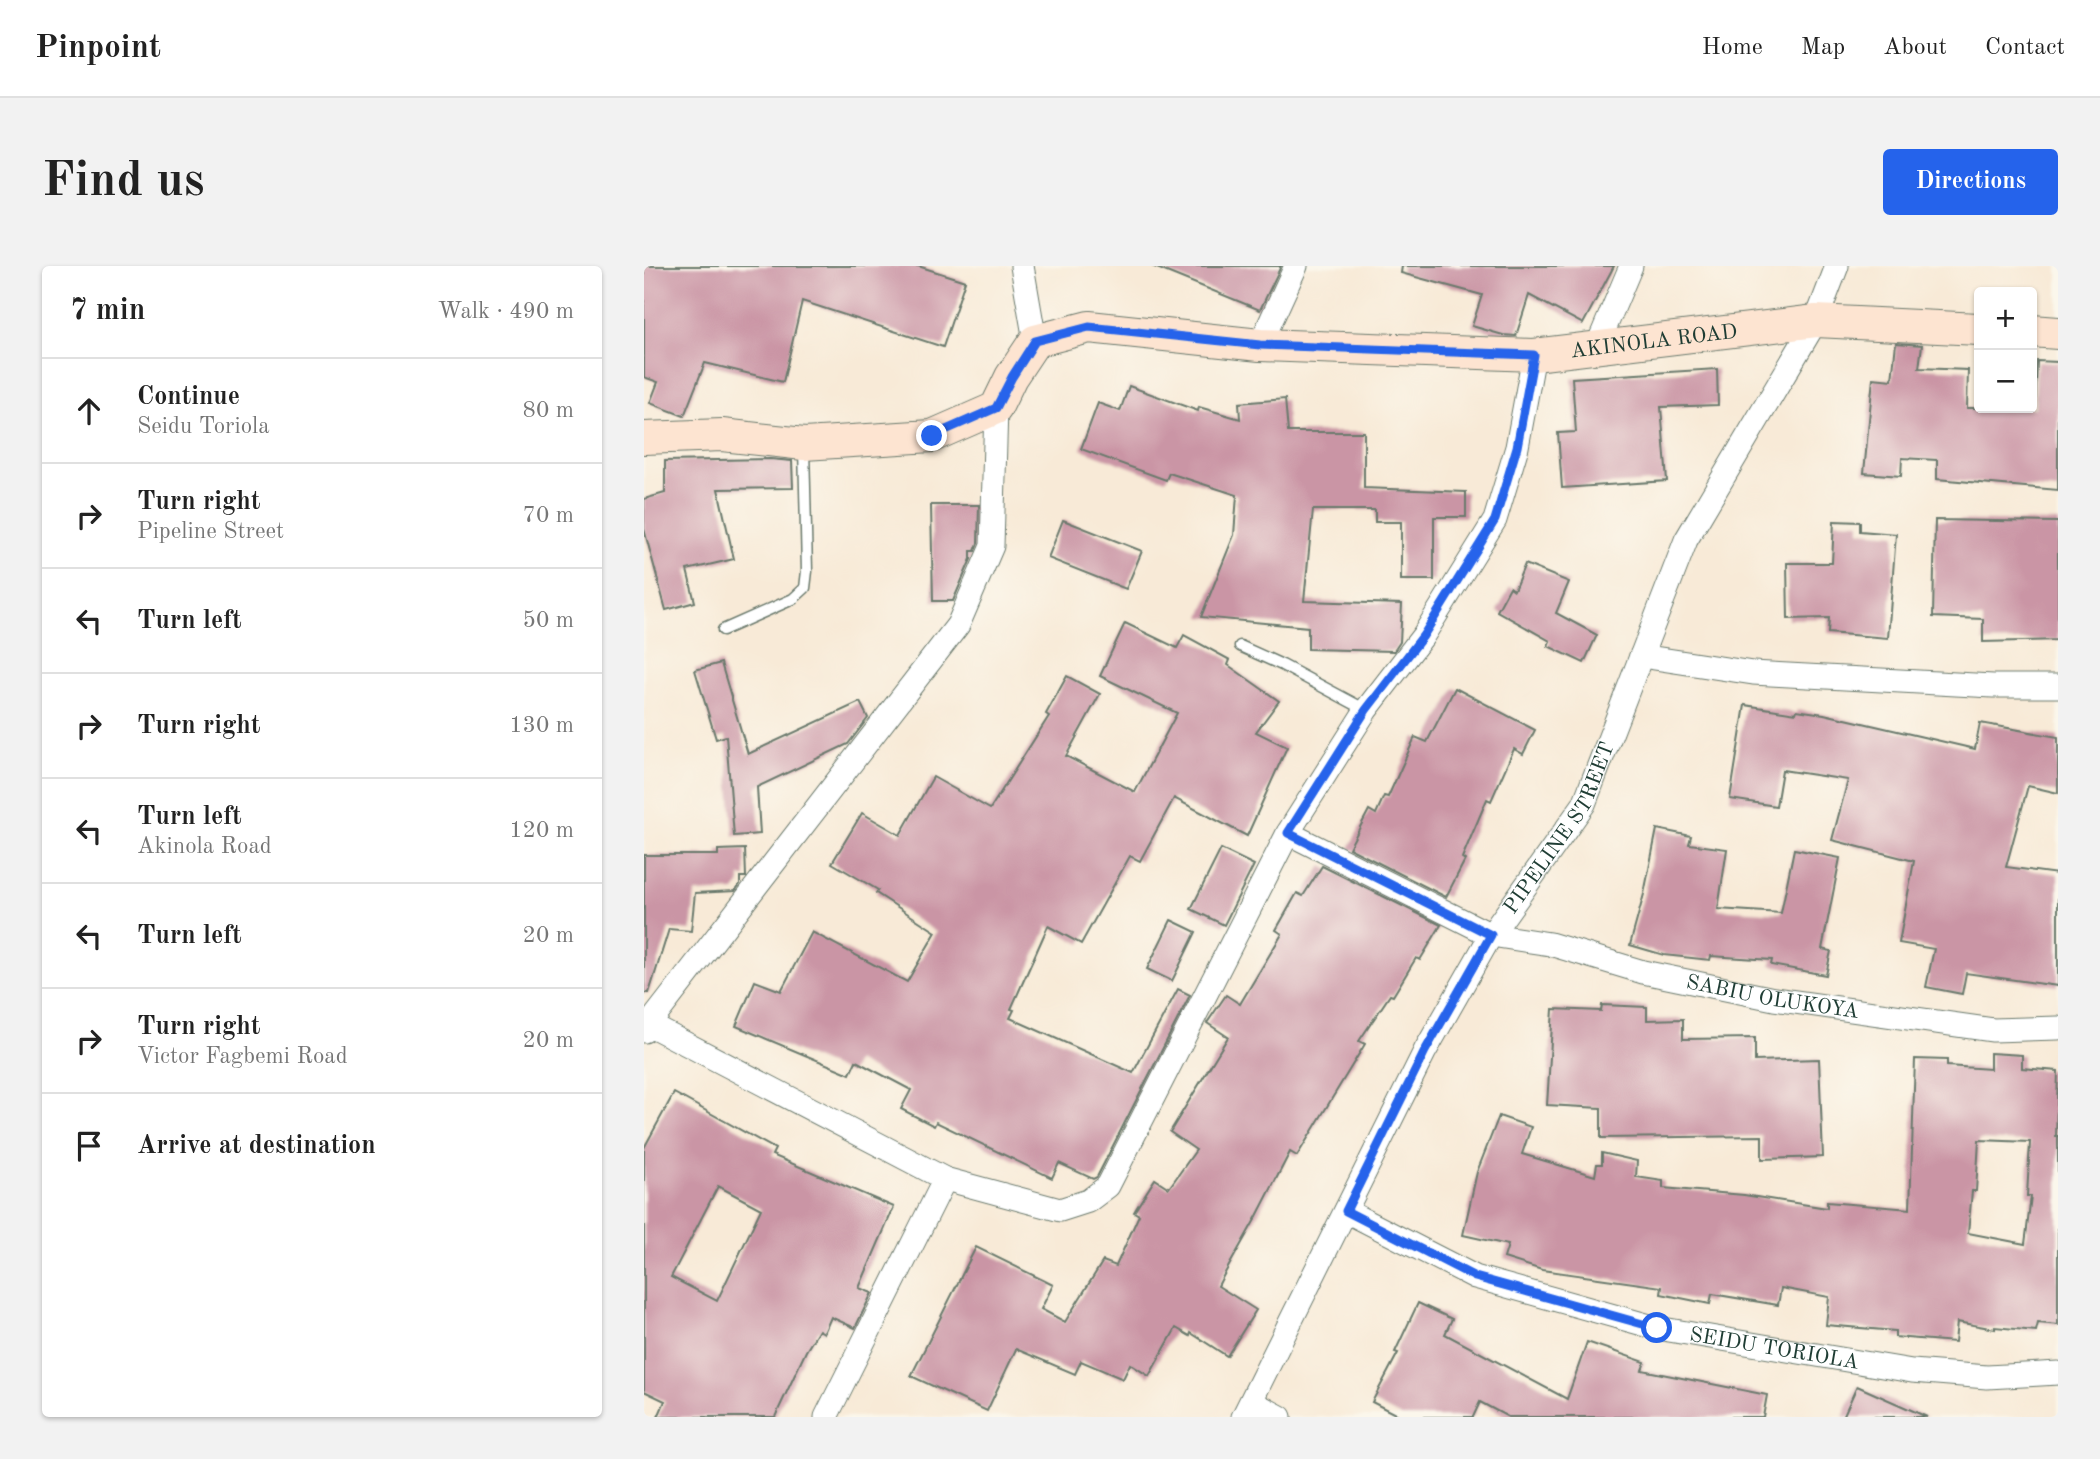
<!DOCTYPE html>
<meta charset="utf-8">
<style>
body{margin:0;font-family:"Old Standard TT",serif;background:#f2f2f2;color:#222}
.controls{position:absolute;right:21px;top:21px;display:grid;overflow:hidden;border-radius:7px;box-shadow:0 2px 5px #0004}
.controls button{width:63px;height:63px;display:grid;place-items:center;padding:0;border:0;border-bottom:2px solid #e0e0e0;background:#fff;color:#222;font:35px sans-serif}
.stop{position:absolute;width:21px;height:21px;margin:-16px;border:5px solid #2563eb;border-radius:50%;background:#fff}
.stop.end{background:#2563eb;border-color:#fff;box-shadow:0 2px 7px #0008}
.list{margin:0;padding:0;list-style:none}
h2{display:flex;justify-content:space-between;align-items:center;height:91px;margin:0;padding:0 28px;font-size:30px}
h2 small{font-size:23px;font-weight:400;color:#767676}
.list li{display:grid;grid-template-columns:46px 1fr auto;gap:21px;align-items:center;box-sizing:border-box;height:105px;padding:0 28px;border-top:2px solid #e0e0e0}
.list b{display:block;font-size:26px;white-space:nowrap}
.list p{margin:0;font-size:23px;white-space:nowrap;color:#767676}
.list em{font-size:23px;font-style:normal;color:#767676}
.icon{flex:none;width:38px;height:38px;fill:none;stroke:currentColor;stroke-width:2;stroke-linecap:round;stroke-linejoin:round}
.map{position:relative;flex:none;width:1414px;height:1151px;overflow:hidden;border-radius:7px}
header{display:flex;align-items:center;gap:42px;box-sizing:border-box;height:98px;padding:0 35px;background:#fff;border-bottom:2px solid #e0e0e0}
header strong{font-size:33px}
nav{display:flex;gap:38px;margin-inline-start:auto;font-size:24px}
.intro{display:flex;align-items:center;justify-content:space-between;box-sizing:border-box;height:168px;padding:0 42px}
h1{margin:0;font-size:49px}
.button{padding:18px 32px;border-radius:7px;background:#2563eb;color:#fff;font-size:24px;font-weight:700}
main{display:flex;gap:42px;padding:0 42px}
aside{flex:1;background:#fff;border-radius:7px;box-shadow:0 2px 5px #0004}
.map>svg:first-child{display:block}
.building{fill:#ca95a5;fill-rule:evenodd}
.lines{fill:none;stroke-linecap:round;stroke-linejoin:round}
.lane-casing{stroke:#6b7a6d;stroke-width:13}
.street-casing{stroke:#6b7a6d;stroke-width:25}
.secondary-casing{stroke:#6b7a6d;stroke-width:34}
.lane{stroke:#fff;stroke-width:10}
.street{stroke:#fff;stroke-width:23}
.secondary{stroke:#fde4d1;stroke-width:32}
.route{stroke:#2563eb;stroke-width:9}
.labels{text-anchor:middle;stroke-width:6;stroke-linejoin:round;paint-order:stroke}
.street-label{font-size:21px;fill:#1f3d34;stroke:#fbf7ec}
</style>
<header>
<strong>Pinpoint</strong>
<nav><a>Home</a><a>Map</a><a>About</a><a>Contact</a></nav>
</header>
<div class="intro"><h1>Find us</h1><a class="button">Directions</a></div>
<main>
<aside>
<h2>7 min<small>Walk · 490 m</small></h2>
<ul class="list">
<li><svg class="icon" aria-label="ahead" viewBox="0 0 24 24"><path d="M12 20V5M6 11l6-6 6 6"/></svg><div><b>Continue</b><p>Seidu Toriola</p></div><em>80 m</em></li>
<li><svg class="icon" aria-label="right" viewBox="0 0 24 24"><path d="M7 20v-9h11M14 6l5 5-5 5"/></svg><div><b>Turn right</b><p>Pipeline Street</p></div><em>70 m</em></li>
<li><svg class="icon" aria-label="left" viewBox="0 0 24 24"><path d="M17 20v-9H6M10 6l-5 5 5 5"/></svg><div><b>Turn left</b></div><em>50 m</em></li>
<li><svg class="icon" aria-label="right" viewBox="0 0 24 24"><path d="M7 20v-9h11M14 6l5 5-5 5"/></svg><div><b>Turn right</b></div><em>130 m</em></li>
<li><svg class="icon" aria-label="left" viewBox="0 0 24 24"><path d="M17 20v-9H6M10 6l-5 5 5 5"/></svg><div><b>Turn left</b><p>Akinola Road</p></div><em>120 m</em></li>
<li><svg class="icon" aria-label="left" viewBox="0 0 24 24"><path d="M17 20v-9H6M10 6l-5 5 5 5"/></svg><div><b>Turn left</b></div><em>20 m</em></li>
<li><svg class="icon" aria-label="right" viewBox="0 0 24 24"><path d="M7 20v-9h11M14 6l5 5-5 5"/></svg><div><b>Turn right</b><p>Victor Fagbemi Road</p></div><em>20 m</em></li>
<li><svg class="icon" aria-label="arrive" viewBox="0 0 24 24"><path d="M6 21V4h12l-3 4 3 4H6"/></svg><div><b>Arrive at destination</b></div></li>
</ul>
</aside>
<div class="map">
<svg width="1414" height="1151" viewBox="0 0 1414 1151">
<rect width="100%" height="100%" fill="#fbf7ec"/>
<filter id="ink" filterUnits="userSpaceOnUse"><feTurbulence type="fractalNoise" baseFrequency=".0143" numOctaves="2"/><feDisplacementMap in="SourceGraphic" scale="14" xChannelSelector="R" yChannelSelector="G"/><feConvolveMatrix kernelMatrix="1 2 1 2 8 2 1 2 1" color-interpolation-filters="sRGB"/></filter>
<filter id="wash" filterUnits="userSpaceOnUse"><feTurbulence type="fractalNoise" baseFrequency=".00686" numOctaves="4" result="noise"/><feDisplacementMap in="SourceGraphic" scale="28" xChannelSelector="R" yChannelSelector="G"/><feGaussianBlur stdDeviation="1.57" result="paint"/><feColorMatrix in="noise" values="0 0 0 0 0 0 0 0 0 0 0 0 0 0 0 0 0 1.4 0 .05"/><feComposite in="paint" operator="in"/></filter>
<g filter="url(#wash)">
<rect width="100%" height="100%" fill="#f8ead7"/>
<g id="blocks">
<g class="building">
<polygon points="0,0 274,0 321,15 299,81 158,35 139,116 61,97 40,150 6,137 14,116 0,111"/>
<polygon points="508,0 637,0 616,44"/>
<polygon points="758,0 970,0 939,58 885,29 872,70 859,69 828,60 838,29 757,7"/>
<polygon points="1252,77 1278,79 1275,102 1324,104 1323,142 1391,142 1393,95 1414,96 1414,224 1293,213 1293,194 1258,192 1257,210 1220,207 1229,112 1248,114"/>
<polygon points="1073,103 1074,139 1017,141 1023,215 918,222 914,167 932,166 928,112"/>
<polygon points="485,120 554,145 555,141 596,153 595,137 641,133 644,166 720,166 720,222 822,226 822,251 790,251 790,314 757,314 757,256 731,256 731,244 669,244 660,335 758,338 756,376 750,385 664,383 664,361 557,351 590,269 593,229 525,207 522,214 437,183 454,137 476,145"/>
<polygon points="126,193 148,195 149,222 74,223 90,293 43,304 51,336 22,344 0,263 0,233 21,227 21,195"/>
<polygon points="287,239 335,239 334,277 331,285 327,285 327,293 309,335 289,335"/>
<polygon points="419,254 498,285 482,323 404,292"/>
<polygon points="1291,254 1414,256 1414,374 1339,376 1339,353 1289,351"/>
<polygon points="1190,255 1216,256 1216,265 1252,268 1244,372 1184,367 1185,352 1144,353 1143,297 1188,297"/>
<polygon points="881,298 925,316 912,347 953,369 940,397 904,380 906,375 853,345 866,321 870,324"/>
<polygon points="481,357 533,382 540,369 586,394 584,399 635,435 612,466 643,481 603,570 530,532 496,595 486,590 437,678 404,660 367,743 370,744 366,752 489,807 534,723 546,729 453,911 449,913 415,897 408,912 292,856 290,860 257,843 267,824 212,795 206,808 92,760 111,715 137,725 168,666 263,716 292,666 232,627 234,624 188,597 218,547 256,569 289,511 346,543 405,450 402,448 423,410 456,428 422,490 491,526 533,447 456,410"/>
<polygon points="77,397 104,488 216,436 224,452 204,478 113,521 116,568 90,570 82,470 72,473 51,404"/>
<polygon points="811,422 891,464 879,488 870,483 847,535 843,533 818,592 821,594 802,631 705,582 725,544 732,548 740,530 744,531 771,471 783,476"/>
<polygon points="1101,439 1152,447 1153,444 1180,448 1331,483 1336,457 1414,471 1414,527 1384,520 1362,601 1414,608 1414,720 1322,707 1318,728 1282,721 1290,683 1255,677 1270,595 1188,574 1204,514 1138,504 1132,540 1086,533"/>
<polygon points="1013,563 1047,570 1045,578 1083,583 1074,643 1137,647 1150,583 1196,592 1178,683 1187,685 1182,709 1127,699 1128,694 1067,690 1066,694 1020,689 986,679 1000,628"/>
<polygon points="101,583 102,611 96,611 96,618 91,625 51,627 47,665 25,663 5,727 0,727 0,589 74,589 74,584"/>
<polygon points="577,583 610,599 580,659 547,643"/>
<polygon points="678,600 797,659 776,694 772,692 749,730 746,729 715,775 721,778 653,890 646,886 613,950 577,1014 574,1020 612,1044 583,1090 547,1067 546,1070 532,1062 505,1110 486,1098 479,1113 437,1095 431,1108 372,1083 343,1145 267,1110 332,981 409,1019 397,1043 421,1056 459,995 472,1000 495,949 490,946 511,913 525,922 552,884 526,866 584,771 563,757 582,729 596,738 638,668 632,664 653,627 659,630"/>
<polygon points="527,654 552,666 528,715 503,703"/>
<polygon points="958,739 1003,741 1003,754 1039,753 1039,773 1111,772 1111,795 1175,793 1179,891 1118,893 1118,870 957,872 957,842 903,839 909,743 957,745"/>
<path d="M1346 787 1378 789V802L1414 805 1412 870H1414V1059L1394 1057 1392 1065 1351 1061V1063L1313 1056 1311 1076 1251 1071V1065L1182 1059 1185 1031 1137 1022 1134 1039 1068 1028 1066 1038 1017 1028 1018 1021 898 1004 860 992 864 979 819 969 833 906 855 850 887 861 878 888 951 910 953 898H958V887L993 895 992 911 1019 915V922L1100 929 1183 942V936L1266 943 1271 793 1303 794V800L1346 803ZM1335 874 1386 876 1383 930H1387L1381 978 1324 967 1328 925H1332Z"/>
<path d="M30 827 131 883 128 889 250 941 215 1022 228 1027 211 1062 187 1051 180 1067 175 1064 162 1085 131 1151H14L21 1135 0 1125V882ZM74 920 117 943 73 1035 27 1011Z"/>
<polygon points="774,1037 808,1053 801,1068 923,1133 943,1076 1001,1096 998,1104 1123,1129 1119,1151 864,1151 836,1136 829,1151 757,1151 728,1136 754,1087 751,1086"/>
<polygon points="1213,1120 1283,1151 1199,1151"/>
</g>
</g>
</g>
<g filter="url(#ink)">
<use href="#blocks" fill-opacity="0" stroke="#6b7a6d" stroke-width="2"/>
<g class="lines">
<defs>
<g id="lane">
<polyline points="79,364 149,333 161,322 163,305 160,181"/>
<polyline points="596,380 638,399 722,444"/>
</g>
<g id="street">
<polyline points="378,0 391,75"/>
<polyline points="616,79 652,0"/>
<polyline points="952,83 987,0"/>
<polyline points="997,390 1109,407 1349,420 1414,420"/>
<path id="s1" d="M644 567 847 669 906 678 999 706 1130 733 1349 764 1414 762"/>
<polyline points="6,759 301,913 416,944 444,935 464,920 644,567 722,444 779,370 851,254 873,181 890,89"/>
<polyline points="0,765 314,359 348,280 352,142"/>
<path id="s2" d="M702 945 831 1011 1013 1062 1268 1105 1343 1111 1414 1107"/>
<polyline points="608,1136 636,1151"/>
<polyline points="182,1151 301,913"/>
<path id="s3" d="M599 1151 781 785 847 669 940 538 1042 274 1172 55 1193 0"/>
</g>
<g id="secondary">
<polyline points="1388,65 1414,67"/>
<path id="s4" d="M0 172 78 169 160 178 288 170 352 142 367 111 391 75 445 61 616 79 890 89 1172 55 1335 63"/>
</g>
</defs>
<use href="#lane" class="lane-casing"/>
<use href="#street" class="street-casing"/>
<use href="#secondary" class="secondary-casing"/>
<use href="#lane" class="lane"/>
<use href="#street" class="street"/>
<use href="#secondary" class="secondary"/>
</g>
</g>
<g class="lines" filter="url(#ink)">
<polyline class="route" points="288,170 352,142 368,111 391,75 445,61 616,79 890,89 873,181 851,254 779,370 722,444 644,567 847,669 781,785 702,945 831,1011 1013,1062"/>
</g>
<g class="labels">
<g class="street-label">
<text dy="7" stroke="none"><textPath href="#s4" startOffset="1059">AKINOLA ROAD</textPath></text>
<text dy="7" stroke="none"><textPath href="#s3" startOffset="670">PIPELINE STREET</textPath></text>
<text dy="7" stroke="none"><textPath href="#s1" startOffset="516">SABIU OLUKOYA</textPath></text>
<text dy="7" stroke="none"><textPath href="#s2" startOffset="453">SEIDU TORIOLA</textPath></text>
</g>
</g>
</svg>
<div class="controls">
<button>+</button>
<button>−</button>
</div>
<div class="stop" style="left:1013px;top:1062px"></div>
<div class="stop end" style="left:288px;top:170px"></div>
</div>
</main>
